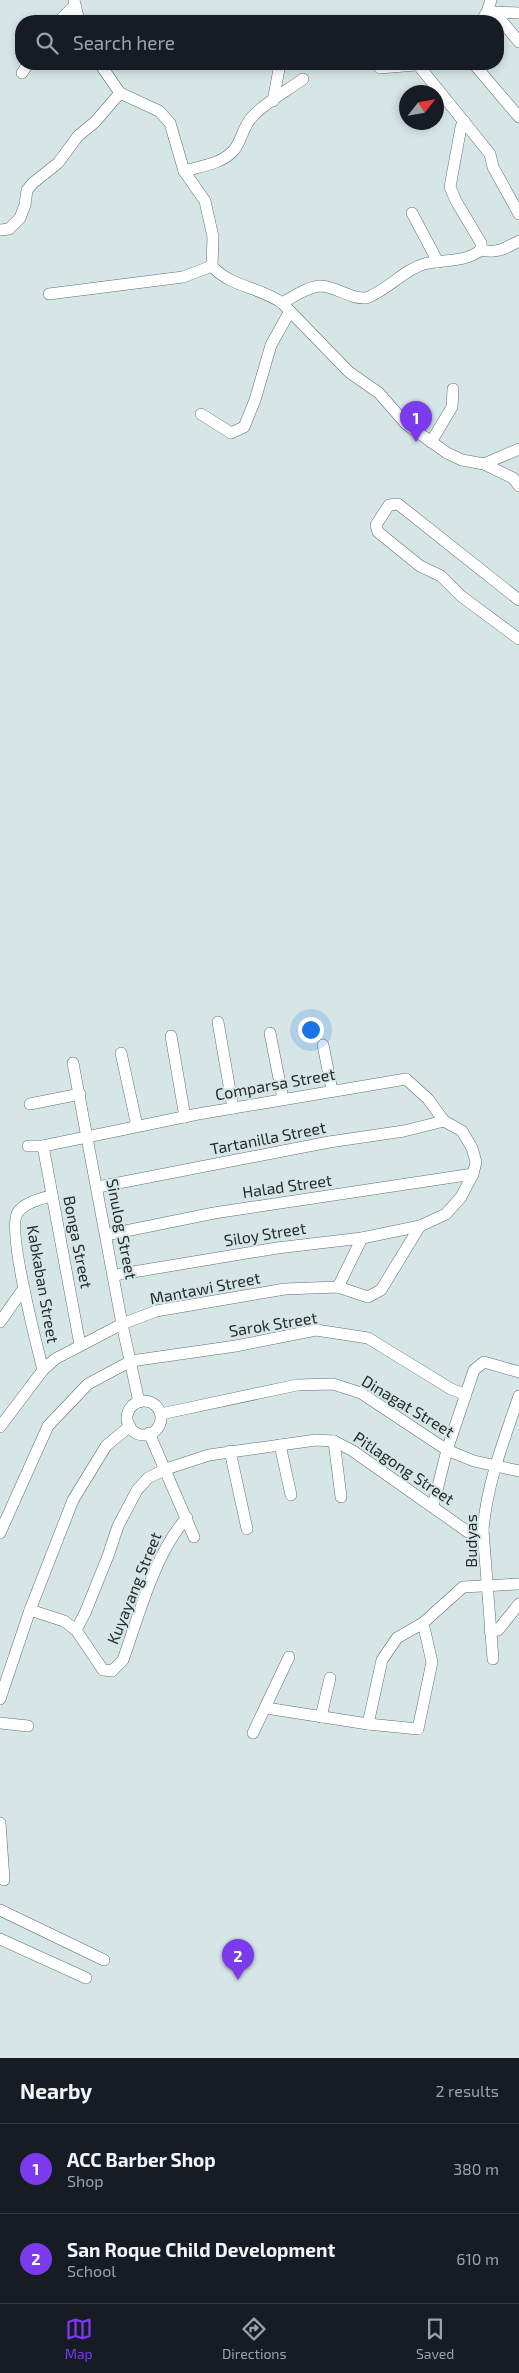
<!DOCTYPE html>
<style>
body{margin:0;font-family:"Exo 2",sans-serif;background:#242831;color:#f1f3f6}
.compass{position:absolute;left:399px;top:85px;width:45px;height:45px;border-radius:50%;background:#171b24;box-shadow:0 2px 8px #0003;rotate:59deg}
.you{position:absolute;left:310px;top:1029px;width:18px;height:18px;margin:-12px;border:4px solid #fff;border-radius:50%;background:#1a73e8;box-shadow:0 0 0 8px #1a73e833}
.badge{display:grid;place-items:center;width:32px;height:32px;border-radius:50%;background:#7c3aed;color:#fff;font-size:16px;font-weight:700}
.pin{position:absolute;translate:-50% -41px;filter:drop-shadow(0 1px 2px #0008)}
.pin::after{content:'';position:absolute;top:26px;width:18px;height:15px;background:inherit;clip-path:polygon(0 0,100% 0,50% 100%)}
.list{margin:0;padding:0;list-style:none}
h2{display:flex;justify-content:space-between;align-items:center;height:65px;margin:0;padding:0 20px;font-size:21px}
h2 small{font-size:16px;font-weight:400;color:#9ea1a6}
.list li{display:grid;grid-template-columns:32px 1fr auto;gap:15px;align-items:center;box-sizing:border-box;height:90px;padding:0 20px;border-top:1px solid #363941}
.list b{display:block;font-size:19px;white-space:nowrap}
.list p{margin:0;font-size:16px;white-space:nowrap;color:#9ea1a6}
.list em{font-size:16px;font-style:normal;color:#9ea1a6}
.icon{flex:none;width:28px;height:28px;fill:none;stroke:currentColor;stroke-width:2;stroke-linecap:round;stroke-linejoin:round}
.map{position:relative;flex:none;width:519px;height:2058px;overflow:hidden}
.search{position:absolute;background:#171b24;box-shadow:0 2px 8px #0003;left:15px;right:15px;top:15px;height:55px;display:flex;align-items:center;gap:12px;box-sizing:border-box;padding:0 18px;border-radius:20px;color:#9ea1a6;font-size:19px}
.sheet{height:245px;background:#171b24}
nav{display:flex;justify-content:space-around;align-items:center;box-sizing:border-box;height:70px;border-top:1px solid #363941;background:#171b24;font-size:14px;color:#9ea1a6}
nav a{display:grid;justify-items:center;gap:2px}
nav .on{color:#7c3aed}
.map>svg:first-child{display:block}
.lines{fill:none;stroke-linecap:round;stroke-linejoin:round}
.street-casing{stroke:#616f71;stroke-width:12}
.street{stroke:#fff;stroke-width:11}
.labels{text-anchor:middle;stroke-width:4;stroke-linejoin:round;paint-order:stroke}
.street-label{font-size:16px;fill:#252b2b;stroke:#d6e6e7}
</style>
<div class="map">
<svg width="519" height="2058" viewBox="0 0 519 2058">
<rect width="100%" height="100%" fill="#d6e6e7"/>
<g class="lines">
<defs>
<g id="street">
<polyline points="74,0 79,21"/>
<polyline points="492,12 519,13"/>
<polyline points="495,13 519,42"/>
<polyline points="59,21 74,6"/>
<polyline points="481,21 487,12 491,0"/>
<path d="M100 64 120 93 159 111 170 123 184 171 205 201 213 237 212 266C230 287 260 287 282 303L349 372 379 393 406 424 447 453 462 460 484 464 513 478 519 486"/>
<polyline points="474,64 519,117"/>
<polyline points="419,66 490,154 493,167 519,214"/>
<polyline points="380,68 428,64"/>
<polyline points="22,73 28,64"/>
<polyline points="273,101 280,64"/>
<polyline points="464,121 461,127 450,187 456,201 481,243 481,250"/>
<path d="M184 171C201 166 222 164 234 150 242 140 243 126 253 116 267 101 287 91 303 79"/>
<polyline points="412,213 438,262"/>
<polyline points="0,230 9,229 20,218 25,205 27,190 33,183 58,163 78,136 95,122 120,93"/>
<polyline points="49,294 183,277 212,266"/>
<path d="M282 303C293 297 308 286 321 286 337 287 350 299 366 298 387 291 403 270 424 264 444 259 464 263 481 250 497 254 506 248 519 241"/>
<polyline points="201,414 231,433 244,427 255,400 271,345 290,311"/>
<polyline points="431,442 452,407 453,389"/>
<polyline points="484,464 519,449"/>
<polyline points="519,600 398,504 389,505 376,525 378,532 420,566 441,576 461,596 519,639"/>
<polyline points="218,1022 233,1108"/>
<polyline points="270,1033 283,1099"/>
<polyline points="171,1036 185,1117"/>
<polyline points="323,1045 332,1090"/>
<polyline points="121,1053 137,1126"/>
<polyline points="73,1063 122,1324 139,1402"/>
<polyline points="30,1104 80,1094"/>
<polyline points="43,1146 80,1345"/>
<polyline points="98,1187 329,1142 404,1131 444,1121"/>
<polyline points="106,1235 214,1213 473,1174"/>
<polyline points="115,1275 277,1248 362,1238 420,1226"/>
<polyline points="338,1287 362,1238"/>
<polyline points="0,1322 24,1288"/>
<path d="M43 1370C37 1346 6 1227 18 1212 25 1203 42 1198 52 1196"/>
<circle cx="144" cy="1418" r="17"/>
<polyline points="161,1414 297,1385 333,1384 361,1393 447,1450 474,1461 519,1471"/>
<polyline points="0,1427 43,1370 55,1359 122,1324 156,1311 285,1289 338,1287 368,1297 381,1290 420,1226 446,1214 461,1197 473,1174 476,1162 472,1148 462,1131 444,1121 428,1099 406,1079 198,1114 43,1146 28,1146"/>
<polyline points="149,1433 194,1537"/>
<polyline points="334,1441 341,1497"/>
<polyline points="280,1445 291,1495"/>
<polyline points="230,1451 247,1529"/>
<polyline points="433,1506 447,1450 474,1370 484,1362 519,1372"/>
<polyline points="0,1533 48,1426 88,1384 131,1361 236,1346 316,1330 368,1338 451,1389 464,1394"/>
<path d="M30 1610 64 1621 76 1630 103 1670 112 1671 123 1660C138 1618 156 1550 187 1518"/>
<polyline points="76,1630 85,1613 108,1556 118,1526 137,1490 148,1478 166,1469 209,1455 316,1440 334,1441 353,1451 468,1532 483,1530"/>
<polyline points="490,1631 498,1630 519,1604"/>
<path d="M493 1659 483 1530C487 1483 504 1440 519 1396"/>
<polyline points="0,1699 30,1610 73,1500 106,1446 130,1426"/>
<polyline points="266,1708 368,1724 418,1729 432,1662 423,1623 463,1587 519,1584"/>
<polyline points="321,1717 330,1678"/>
<polyline points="0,1723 28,1726"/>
<polyline points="368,1724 382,1660 397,1638 423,1623"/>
<polyline points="253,1733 289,1657"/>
<polyline points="0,1823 4,1880"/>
<polyline points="0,1910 104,1960"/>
<polyline points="0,1939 86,1978"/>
</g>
</defs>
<use href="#street" class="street-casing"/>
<use href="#street" class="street"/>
</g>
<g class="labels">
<g class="street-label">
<text transform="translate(275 1084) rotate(-10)" y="6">Comparsa Street</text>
<text transform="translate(268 1138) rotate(-11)" y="6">Tartanilla Street</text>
<text transform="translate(287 1186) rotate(-8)" y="6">Halad Street</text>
<text transform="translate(122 1229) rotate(79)" y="6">Sinulog Street</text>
<text transform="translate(265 1234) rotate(-9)" y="6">Siloy Street</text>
<text transform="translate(78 1242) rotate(79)" y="6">Bonga Street</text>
<text transform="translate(43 1284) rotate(80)" y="6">Kabkaban Street</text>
<text transform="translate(205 1288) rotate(-11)" y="6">Mantawi Street</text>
<text transform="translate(273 1324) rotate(-9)" y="6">Sarok Street</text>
<text transform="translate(408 1406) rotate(31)" y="6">Dinagat Street</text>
<text transform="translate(404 1468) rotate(34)" y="6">Pitlagong Street</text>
<text transform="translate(471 1541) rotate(-90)" y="6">Budyas</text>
<text transform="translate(134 1588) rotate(-68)" y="6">Kuyayang Street</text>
</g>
</g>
</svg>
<svg class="compass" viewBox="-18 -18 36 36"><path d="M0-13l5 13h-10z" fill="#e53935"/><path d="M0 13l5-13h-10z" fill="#9ea1a6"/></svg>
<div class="you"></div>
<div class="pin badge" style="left:416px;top:442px">1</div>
<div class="pin badge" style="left:238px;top:1980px">2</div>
<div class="search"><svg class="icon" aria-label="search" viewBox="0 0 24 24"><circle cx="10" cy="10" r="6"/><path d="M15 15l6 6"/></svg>Search here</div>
</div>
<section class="sheet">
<h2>Nearby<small>2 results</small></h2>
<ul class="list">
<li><span class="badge">1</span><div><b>ACC Barber Shop</b><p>Shop</p></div><em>380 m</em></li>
<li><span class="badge">2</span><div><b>San Roque Child Development</b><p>School</p></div><em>610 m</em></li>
</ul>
</section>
<nav>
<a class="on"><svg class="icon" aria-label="map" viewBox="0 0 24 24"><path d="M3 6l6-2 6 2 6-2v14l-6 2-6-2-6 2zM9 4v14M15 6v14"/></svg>Map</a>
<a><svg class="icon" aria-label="directions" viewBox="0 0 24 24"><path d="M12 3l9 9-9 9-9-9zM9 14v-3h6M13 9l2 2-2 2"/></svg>Directions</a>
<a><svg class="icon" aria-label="saved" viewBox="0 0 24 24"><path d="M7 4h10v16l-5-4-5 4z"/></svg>Saved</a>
</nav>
